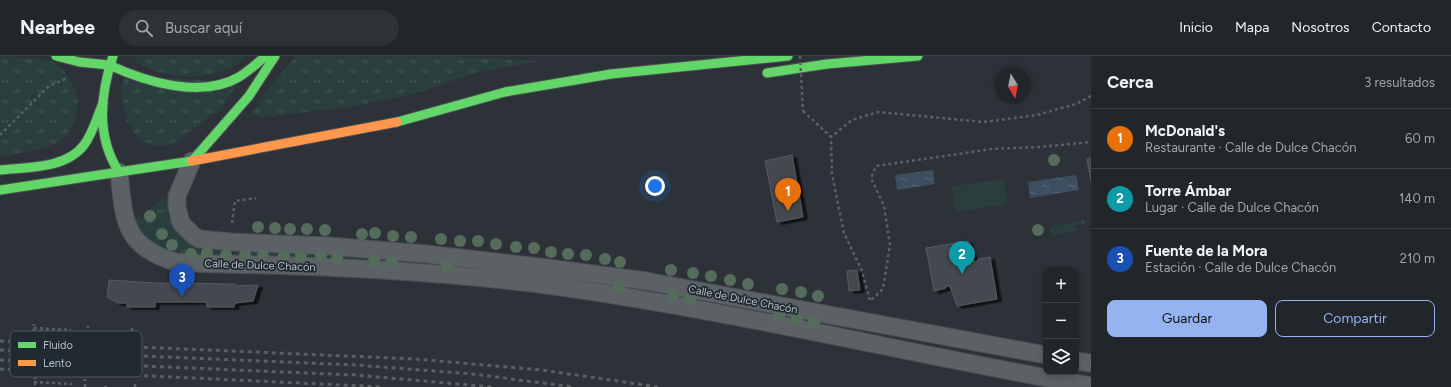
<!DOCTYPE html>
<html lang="es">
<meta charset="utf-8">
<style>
body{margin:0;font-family:Figtree,sans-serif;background:#2d3236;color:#f1f3f6}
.controls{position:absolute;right:12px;bottom:12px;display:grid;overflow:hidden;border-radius:8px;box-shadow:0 2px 6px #0003}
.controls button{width:36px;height:36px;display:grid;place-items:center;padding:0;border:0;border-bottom:1px solid #3e4347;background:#21262a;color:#f1f3f6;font:20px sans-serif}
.compass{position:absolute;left:995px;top:12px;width:36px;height:36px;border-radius:50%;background:#21262a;box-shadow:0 2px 6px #0003;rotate:170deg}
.you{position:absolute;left:655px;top:130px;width:14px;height:14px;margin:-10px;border:3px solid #fff;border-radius:50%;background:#1a73e8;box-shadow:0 0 0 6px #1a73e833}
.badge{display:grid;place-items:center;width:26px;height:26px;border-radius:50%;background:#95b2f1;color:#fff;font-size:13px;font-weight:700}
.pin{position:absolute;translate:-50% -33px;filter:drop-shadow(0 1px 2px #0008)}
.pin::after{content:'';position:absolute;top:21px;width:14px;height:12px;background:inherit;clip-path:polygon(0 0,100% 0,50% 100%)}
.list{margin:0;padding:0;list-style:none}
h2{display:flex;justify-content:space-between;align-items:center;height:52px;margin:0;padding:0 16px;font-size:17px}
h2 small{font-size:13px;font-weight:400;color:#a2a5a8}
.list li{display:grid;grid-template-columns:26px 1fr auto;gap:12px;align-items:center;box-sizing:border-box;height:60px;padding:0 16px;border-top:1px solid #3e4347}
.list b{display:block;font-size:15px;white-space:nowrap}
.list p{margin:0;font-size:13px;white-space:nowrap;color:#a2a5a8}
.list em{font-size:13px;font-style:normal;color:#a2a5a8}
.actions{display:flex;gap:8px;padding:12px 16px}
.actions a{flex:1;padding:9px 0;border:1px solid #95b2f1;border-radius:8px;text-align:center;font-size:14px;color:#95b2f1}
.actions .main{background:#95b2f1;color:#111}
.icon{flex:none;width:22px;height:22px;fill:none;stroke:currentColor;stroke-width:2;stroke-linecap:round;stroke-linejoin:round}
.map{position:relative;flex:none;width:1091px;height:331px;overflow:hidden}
header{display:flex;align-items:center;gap:24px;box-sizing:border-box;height:56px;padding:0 20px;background:#21262a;border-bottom:1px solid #3e4347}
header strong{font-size:19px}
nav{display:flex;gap:22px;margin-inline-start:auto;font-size:14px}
.search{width:280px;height:36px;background:#2d3236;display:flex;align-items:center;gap:10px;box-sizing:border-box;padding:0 14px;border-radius:22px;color:#a2a5a8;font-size:15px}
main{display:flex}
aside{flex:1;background:#21262a}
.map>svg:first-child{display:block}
.grass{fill:url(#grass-tufts)}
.pitch{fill:#2a3e3e}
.water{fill:url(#water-ripples)}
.building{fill:#454a50;stroke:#545a60;filter:url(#shadow)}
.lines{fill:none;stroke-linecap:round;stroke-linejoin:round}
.street-casing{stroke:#4a4e53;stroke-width:19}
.fast-casing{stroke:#4a4e53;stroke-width:11}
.slow-casing{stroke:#4a4e53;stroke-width:11}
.path{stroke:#5a6064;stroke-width:2.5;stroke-dasharray:3 3;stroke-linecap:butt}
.street{stroke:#5c6166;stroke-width:17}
.fast{stroke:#63d668;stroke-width:9}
.slow{stroke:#ff974d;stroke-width:9}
.rail{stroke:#5a5f64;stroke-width:3;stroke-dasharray:4 4;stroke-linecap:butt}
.path-bridge{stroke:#5a6064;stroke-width:2.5;stroke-dasharray:3 3;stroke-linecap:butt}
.tree{fill:#556c5d}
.labels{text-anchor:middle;stroke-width:3.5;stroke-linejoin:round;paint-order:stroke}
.street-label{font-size:11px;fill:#b7bfc8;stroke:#202a33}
.key{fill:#202a33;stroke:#4d5760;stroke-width:1}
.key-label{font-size:11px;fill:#b7bfc8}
</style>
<header>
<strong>Nearbee</strong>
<div class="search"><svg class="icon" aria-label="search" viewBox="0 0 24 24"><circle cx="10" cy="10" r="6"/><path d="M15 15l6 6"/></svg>Buscar aquí</div>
<nav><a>Inicio</a><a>Mapa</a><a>Nosotros</a><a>Contacto</a></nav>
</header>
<main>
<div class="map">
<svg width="1091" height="331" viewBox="0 0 1091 331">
<defs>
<pattern id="grass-tufts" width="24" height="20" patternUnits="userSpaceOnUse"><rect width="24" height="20" fill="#2a3e3e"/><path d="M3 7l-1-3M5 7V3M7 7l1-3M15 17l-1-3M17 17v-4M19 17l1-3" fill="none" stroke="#475858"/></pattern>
<pattern id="water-ripples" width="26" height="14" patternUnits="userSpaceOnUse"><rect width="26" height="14" fill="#3c4f61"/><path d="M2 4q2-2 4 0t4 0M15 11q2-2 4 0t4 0" fill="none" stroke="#566776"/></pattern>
<filter id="shadow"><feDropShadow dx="4.5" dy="2.5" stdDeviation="0" flood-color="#0009"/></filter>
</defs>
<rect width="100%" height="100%" fill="#2c3238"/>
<g class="grass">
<path d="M0 0C13 1 47 1 57 8 64 13 74 29 76 36 81 52 72 80 57 87 40 95 18 97 0 101Z"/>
<path d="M137 0H245C241 4 236 10 231 12 202 24 159 24 134 4Z"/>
<polygon points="296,0 452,0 538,5 475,17 413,38 357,50 266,61 251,59 271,29"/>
<polygon points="124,21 239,25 220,54 174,87 158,91 138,83 127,65 121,38"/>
<path d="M161 143H167C169 184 191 192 227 193V202L173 199 145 184 133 163 142 161Z"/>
<polygon points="1084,164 1085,167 1076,169 1077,174 1052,179 1050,171"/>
<polygon points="236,194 342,197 411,203 411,213 236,202"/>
<polygon points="659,234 821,265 819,273 655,238"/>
</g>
<polygon class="pitch" points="1004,123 1007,148 955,156 952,130"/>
<g class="water">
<polygon points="933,114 935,128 897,134 895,119"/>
<polygon points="1076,119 1079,134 1030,142 1028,126"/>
</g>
<g class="building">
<polygon points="792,99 803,161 777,166 765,105"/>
<polygon points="1091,102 1091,126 1087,103"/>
<polygon points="968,185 974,206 978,205 978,203 990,201 997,243 957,250 950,230 946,230 946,232 934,235 926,192"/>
<polygon points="857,214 860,234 849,235 847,215"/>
<polygon points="109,224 156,227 235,228 236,230 258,229 253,245 235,247 234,251 207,251 206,246 155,246 155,251 127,251 127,247 117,247 107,241"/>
</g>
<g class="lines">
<defs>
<g id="street">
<polyline points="192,105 177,140 177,151 181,167 193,179 199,183 232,186 329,190 426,198 548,212 646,225 1046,299"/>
<path d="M119 116C124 163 123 191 176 206 216 209 256 208 297 210 384 213 474 219 561 231 739 256 914 299 1091 330"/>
<polyline points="1076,305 1091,307"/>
</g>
<g id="fast">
<polyline points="56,0 79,6 109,9"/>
<path d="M113 0C100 39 96 81 119 116L192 105 249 40 275 0"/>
<path d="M109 9C146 26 201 43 239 21 249 15 257 7 266 0"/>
<polyline points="767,17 827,8 918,0"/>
<polyline points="397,66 505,36 611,18 788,0"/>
<path d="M0 114C27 111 66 113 84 89 93 77 97 61 103 47"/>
<polyline points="0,134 119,116"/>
</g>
<polyline id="slow" points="192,105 397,66"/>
</defs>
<use href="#street" class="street-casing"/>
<use href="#fast" class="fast-casing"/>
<use href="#slow" class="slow-casing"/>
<g class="path">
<polyline points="1091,40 1076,48 1037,59 984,66 878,56 852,64 831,81 832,118 844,177 862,215 870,245 883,233 890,189 884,150 871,122 876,110 992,93 1040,91 1091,86"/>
<polyline points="803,55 831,81"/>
<polyline points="0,79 48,31 67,22"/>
<polyline points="232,167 235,145 256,142"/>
<polyline points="34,272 71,274"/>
<polyline points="33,275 71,276"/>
<polyline points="33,277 71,279"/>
<polyline points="101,277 132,279"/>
<polyline points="33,282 34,268"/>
<polyline points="87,284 88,270"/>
<polyline points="131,287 132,272"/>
<polyline points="35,320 35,331"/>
<polyline points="34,326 72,328"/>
<polyline points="85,331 85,323"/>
<polyline points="104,331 109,331"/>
<polyline points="135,331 135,325"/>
</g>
<use href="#street" class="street"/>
<use href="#fast" class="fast"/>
<use href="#slow" class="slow"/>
<g class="rail">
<polyline points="0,285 415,303 542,314 658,331"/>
<polyline points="0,294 356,309 473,318 574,331"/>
<polyline points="0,304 355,319 492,331"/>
<polyline points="0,313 384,331"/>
</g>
<polyline class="path-bridge" points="800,0 803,55"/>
</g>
<g class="tree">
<circle cx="1054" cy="104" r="6"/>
<circle cx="150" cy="160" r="6"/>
<circle cx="258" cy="171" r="6"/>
<circle cx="275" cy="172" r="6"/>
<circle cx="290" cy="173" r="6"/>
<circle cx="307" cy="173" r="6"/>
<circle cx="325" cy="174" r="6"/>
<circle cx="1038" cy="174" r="6"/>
<circle cx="375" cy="177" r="6"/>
<circle cx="162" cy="178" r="6"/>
<circle cx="362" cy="178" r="6"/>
<circle cx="393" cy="180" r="6"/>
<circle cx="411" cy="181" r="6"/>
<circle cx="441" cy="183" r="6"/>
<circle cx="460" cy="185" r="6"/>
<circle cx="478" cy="185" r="6"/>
<circle cx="496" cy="188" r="6"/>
<circle cx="172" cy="189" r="6"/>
<circle cx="516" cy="191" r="6"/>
<circle cx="534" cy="192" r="6"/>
<circle cx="551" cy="196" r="6"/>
<circle cx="207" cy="197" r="6"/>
<circle cx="191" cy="198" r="6"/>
<circle cx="568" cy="198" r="6"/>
<circle cx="226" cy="199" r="6"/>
<circle cx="245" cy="199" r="6"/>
<circle cx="263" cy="199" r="6"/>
<circle cx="586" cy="199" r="6"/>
<circle cx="284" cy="200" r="6"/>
<circle cx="301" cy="200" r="6"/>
<circle cx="321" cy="200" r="6"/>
<circle cx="337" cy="202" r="6"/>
<circle cx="605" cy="203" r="6"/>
<circle cx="374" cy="205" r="6"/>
<circle cx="392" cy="206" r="6"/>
<circle cx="620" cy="206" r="6"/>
<circle cx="447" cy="210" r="6"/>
<circle cx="671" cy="214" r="6"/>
<circle cx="693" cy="217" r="6"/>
<circle cx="711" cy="220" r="6"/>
<circle cx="730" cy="224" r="6"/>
<circle cx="748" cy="228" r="6"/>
<circle cx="619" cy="231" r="6"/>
<circle cx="782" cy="233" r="6"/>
<circle cx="801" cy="236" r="6"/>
<circle cx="673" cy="240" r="6"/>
<circle cx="818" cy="240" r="6"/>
<circle cx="690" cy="243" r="6"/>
<circle cx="779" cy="260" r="6"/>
<circle cx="797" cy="263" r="6"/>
<circle cx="814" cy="266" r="6"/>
</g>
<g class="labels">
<g class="street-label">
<text transform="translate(260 209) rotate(2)" y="4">Calle de Dulce Chacón</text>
<text transform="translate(743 243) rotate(11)" y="4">Calle de Dulce Chacón</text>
</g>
</g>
<rect x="10" y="275" width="132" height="46" rx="6" class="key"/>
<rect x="18" y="286" width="18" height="6" fill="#63d668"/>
<rect x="18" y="304" width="18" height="6" fill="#ff974d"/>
<g class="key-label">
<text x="43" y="293">Fluido</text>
<text x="43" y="311">Lento</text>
</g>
</svg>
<div class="controls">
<button>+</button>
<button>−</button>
<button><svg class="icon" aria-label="layers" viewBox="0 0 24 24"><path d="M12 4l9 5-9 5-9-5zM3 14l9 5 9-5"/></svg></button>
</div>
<svg class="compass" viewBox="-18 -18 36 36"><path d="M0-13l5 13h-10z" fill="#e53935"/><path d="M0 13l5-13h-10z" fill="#a2a5a8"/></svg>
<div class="you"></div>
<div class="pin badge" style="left:788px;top:155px;background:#e8710a">1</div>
<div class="pin badge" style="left:962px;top:218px;background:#0f9aa8">2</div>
<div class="pin badge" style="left:182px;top:241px;background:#1a4fb4">3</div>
</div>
<aside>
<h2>Cerca<small>3 resultados</small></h2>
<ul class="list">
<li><span class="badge" style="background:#e8710a">1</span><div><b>McDonald's</b><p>Restaurante · Calle de Dulce Chacón</p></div><em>60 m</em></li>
<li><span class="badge" style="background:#0f9aa8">2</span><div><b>Torre Ámbar</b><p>Lugar · Calle de Dulce Chacón</p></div><em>140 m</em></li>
<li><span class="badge" style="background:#1a4fb4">3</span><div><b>Fuente de la Mora</b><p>Estación · Calle de Dulce Chacón</p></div><em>210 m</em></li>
</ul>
<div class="actions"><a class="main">Guardar</a><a>Compartir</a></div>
</aside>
</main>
